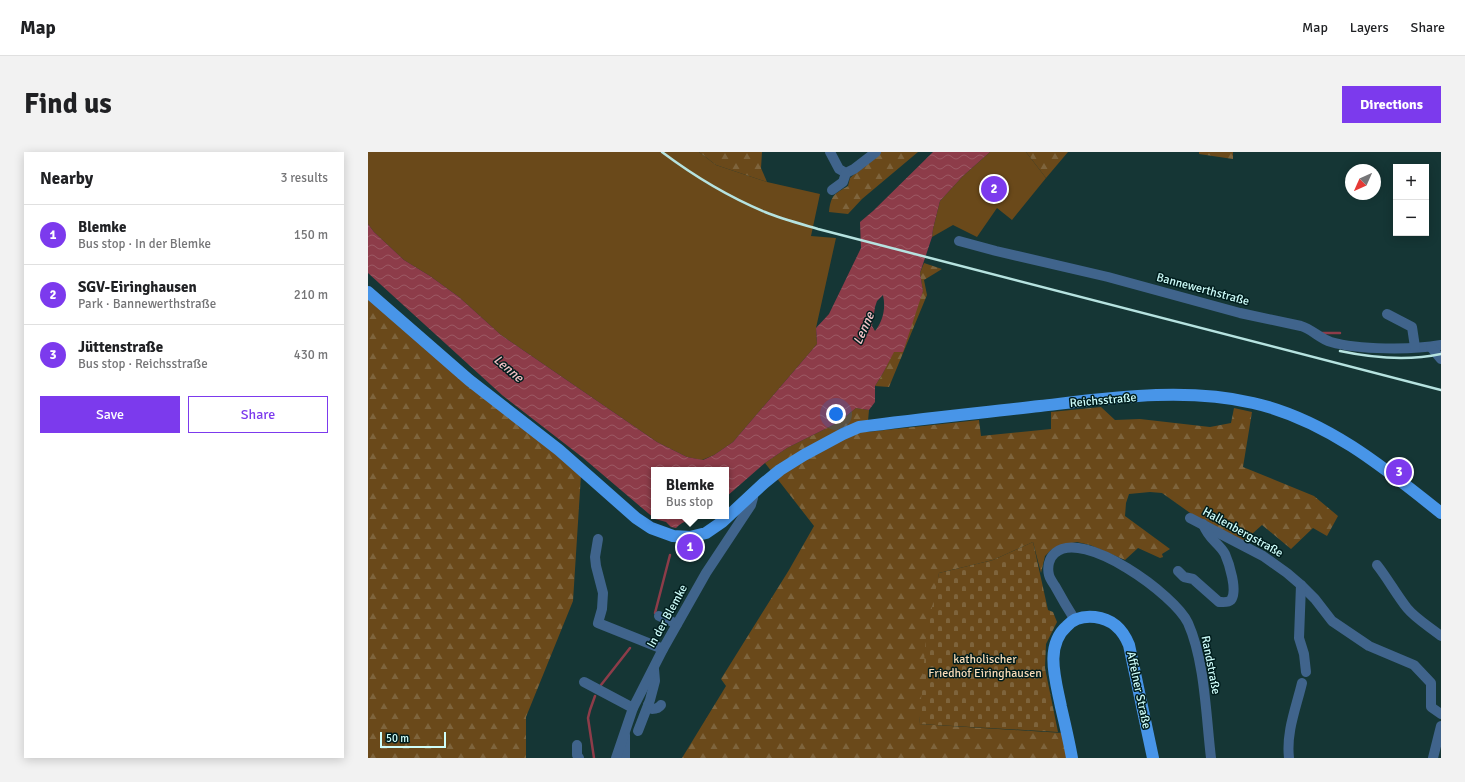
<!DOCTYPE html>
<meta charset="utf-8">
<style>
body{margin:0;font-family:Signika,sans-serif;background:#f2f2f2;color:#202124}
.controls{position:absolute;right:12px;top:12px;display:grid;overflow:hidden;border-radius:0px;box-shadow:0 2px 10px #0003}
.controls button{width:36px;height:36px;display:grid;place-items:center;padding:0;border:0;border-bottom:1px solid #e0e0e0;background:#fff;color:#202124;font:20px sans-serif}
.compass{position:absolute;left:977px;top:12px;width:36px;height:36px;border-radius:50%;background:#fff;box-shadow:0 2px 10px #0003;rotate:225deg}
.scale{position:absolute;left:12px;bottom:10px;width:66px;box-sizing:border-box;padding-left:4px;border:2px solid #cefdfa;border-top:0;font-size:11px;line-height:14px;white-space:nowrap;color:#cefdfa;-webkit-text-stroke:3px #001d1d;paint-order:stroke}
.you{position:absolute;left:468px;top:262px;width:14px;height:14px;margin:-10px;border:3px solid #fff;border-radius:50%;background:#1a73e8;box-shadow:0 0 0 6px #1a73e833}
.badge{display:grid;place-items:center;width:26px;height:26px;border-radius:50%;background:#7c3aed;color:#fff;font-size:13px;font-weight:700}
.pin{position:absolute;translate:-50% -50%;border:2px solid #fff;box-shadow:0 1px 4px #0006}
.popup{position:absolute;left:283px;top:315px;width:78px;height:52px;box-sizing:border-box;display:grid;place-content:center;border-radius:0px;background:#fff;filter:drop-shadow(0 1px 3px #0005);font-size:13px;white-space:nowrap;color:#757577}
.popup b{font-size:15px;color:#202124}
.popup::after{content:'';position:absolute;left:50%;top:100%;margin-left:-8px;border:8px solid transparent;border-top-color:#fff}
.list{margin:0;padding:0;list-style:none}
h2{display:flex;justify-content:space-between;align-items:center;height:52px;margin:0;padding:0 16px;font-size:17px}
h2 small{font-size:13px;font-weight:400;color:#757577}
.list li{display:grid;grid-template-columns:26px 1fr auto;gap:12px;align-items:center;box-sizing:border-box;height:60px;padding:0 16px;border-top:1px solid #e0e0e0}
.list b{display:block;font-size:15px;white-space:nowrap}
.list p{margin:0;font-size:13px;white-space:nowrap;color:#757577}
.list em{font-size:13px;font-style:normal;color:#757577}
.actions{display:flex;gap:8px;padding:12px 16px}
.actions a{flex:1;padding:9px 0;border:1px solid #7c3aed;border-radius:0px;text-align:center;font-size:14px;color:#7c3aed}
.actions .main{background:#7c3aed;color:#fff}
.map{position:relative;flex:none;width:1073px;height:606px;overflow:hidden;border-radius:0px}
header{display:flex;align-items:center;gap:24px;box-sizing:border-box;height:56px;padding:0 20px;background:#fff;border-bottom:1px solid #e0e0e0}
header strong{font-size:19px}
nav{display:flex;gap:22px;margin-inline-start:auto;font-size:14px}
.intro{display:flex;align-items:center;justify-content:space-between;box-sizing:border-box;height:96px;padding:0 24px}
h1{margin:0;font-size:28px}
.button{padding:10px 18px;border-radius:0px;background:#7c3aed;color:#fff;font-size:14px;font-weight:700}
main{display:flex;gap:24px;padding:0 24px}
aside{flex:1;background:#fff;border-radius:0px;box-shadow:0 2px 10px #0003}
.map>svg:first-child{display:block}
.green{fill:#6a491a}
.forest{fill:url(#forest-firs)}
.cemetery{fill:url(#cemetery-stones)}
.water{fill:url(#water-waves);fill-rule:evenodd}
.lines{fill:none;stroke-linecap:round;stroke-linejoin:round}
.stream{stroke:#8d3c49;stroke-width:2.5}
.minor{stroke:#40648c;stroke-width:10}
.major{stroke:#4895e8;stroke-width:12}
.rail{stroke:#b6e3e0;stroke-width:2.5}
.labels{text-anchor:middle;stroke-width:3;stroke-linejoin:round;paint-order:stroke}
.street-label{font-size:12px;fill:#cefdfa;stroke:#001d1d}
.park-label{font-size:12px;fill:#f8dbb8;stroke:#001d1d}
.water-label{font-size:13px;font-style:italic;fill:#f3c2c6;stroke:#001d1d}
</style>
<header>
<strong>Map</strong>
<nav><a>Map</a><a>Layers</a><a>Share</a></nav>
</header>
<div class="intro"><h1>Find us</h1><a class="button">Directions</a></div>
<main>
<aside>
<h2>Nearby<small>3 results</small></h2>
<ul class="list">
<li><span class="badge">1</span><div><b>Blemke</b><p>Bus stop · In der Blemke</p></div><em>150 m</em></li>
<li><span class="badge">2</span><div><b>SGV-Eiringhausen</b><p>Park · Bannewerthstraße</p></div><em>210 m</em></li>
<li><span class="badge">3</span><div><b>Jüttenstraße</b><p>Bus stop · Reichsstraße</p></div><em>430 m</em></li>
</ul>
<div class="actions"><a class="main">Save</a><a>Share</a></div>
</aside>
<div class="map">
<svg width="1073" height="606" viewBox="0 0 1073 606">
<defs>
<pattern id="forest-firs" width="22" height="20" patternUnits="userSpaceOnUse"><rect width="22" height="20" fill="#6a491a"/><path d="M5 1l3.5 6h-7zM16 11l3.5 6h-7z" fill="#7e643c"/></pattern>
<pattern id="cemetery-stones" width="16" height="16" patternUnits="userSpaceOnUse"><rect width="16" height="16" fill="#6a491a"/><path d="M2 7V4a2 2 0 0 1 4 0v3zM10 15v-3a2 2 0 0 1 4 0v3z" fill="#7e643c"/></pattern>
<pattern id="water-waves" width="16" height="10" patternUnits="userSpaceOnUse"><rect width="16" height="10" fill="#8d3c49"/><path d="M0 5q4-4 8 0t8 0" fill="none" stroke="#9c5964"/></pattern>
</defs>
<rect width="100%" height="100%" fill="#153635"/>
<g class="green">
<polygon points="0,0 331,0 348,13 399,30 452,42 443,84 468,86 448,176 449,192 365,290 346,303 334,308 319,305 289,290 133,183 91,145 62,124 36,108 6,80 0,72"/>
<polygon points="622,0 658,0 678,26 644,68 629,56 609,85 585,73 564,85 565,77 572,49 595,24"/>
</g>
<g class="forest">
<polygon points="331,0 394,0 393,16 399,30 348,13"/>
<path d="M512 0H550L494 47 480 62 461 60C463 43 466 42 480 34L482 26Z"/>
<polygon points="658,0 700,0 678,26"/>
<polygon points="831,0 865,0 865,7 831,2"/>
<polygon points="556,111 574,117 556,128 559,143 521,235 507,234 515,221 555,139 552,121"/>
<polygon points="0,142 213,323 205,449 158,565 158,606 0,606"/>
<polygon points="733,255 747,268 772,267 842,275 863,271 866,256 884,260 875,315 946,344 970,364 959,384 945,376 923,397 894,373 875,390 825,363 794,341 782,340 761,342 758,351 757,364 802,397 794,402 795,405 792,406 770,396 757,408 722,393 709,390 695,393 683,398 677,404 673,421 665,390 625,408 571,421 551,572 695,581 700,606 314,606 358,534 353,527 421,418 446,374 397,311 419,296 471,270 488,256 501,258 499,280 611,268 613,284 683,277 683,260"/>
</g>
<polygon class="cemetery" points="665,390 680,458 685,460 689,470 678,492 677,516 690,580 551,572 558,486 571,421 625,408"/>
<path class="water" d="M565 0H622L595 24 572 49 565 77 564 85 552 121 555 139 535 200H526L515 221 507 234V250L501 258 488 256 471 270 419 296 397 311 358 345V318H286V364H332C323 370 316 367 308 376L303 375 298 370 287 367 214 305 134 243 0 121V72L6 80 36 108 62 124 91 145 133 183 289 290 319 305 335 308 346 303 365 290 449 192 448 176 461 162 493 96 492 70 505 59ZM515 143C518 156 515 169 507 179L504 174 507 155 509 149Z"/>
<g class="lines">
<g class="stream">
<polyline points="954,181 972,181"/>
<polyline points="287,461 302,403"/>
<polyline points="233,533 262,496"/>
<polyline points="226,606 220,566 222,558 227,544"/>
</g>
<g class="minor">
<polyline points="462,0 471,17 478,21 486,17 508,0"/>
<polyline points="464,38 475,30 478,21"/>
<path d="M591 89 628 99 740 125 872 161 933 174C944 177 952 187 963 190 990 198 1045 198 1073 193"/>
<polyline points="1019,162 1044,175 1047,195"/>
<polyline points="1063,195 1073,207"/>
<polyline points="822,366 895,404 919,421 933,433 947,447 964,469 1001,494 1046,513 1063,531 1063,555 1073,562"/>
<polyline points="230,387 227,405 228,414 235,441 234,457 230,471 295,497"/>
<path d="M1009 413C1020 427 1028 442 1039 456 1048 467 1062 475 1073 484"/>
<path d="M810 419 816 425 825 427 851 450C855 450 860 451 863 448 870 439 861 411 857 402 850 390 841 388 835 372"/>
<polyline points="933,433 931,486 936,502 938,520"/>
<polyline points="291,464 309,472"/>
<path d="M707 468C700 457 693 445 687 434 685 431 682 427 681 423 679 415 681 406 687 401 715 376 807 443 820 471 837 509 838 565 843 606"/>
<polyline points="216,530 265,556"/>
<path d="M280 553 284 557C288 557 291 556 293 553"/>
<polyline points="270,579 282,548 287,529 286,517"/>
<polyline points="257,583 257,606"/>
<polyline points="209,593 209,603 211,606"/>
<polyline points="248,606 265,556 295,497 338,421 383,353 385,346 385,342"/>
<path d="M921 606C918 580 928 556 934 531"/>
<polyline points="1065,606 1073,574"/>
</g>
<g class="major">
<path d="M0 140 101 228 191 298 268 366 283 376 305 384 322 385 338 381 354 370 396 331 412 318 436 303 475 282 491 275C551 267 612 261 672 254 742 246 816 235 885 251 957 267 1017 316 1073 361"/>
<path d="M704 606C701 589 697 572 693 555 688 529 676 494 699 474 706 466 717 464 727 465 744 467 755 478 761 493L785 606"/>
</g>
<g class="rail">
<path d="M294 0C326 24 361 45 397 60 414 67 433 72 450 77L1073 238"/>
<path d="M972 199C1005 206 1040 209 1073 202"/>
</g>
</g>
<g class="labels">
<g class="street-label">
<text transform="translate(835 137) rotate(15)" y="4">Bannewerthstraße</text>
<text transform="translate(735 248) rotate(-5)" y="4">Reichsstraße</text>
<text transform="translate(875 380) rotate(29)" y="4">Hallenbergstraße</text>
<text transform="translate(299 464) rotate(-61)" y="4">In der Blemke</text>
<text transform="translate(843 513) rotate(79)" y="4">Randstraße</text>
<text transform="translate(771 538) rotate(78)" y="4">Affelner Straße</text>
</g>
<g class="park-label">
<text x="617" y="511">katholischer<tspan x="617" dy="14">Friedhof Eiringhausen</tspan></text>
</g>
<g class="water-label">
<text transform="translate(495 176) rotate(-66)" y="5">Lenne</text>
<text transform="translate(141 216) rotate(40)" y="5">Lenne</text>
</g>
</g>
</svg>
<div class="controls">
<button>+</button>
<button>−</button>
</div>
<svg class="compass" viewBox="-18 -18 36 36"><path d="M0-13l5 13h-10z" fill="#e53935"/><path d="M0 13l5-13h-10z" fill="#757577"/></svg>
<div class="scale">50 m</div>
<div class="you"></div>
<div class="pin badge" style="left:322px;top:395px">1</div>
<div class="popup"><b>Blemke</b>Bus stop</div>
<div class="pin badge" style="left:626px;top:37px">2</div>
<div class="pin badge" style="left:1031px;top:320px">3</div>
</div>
</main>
